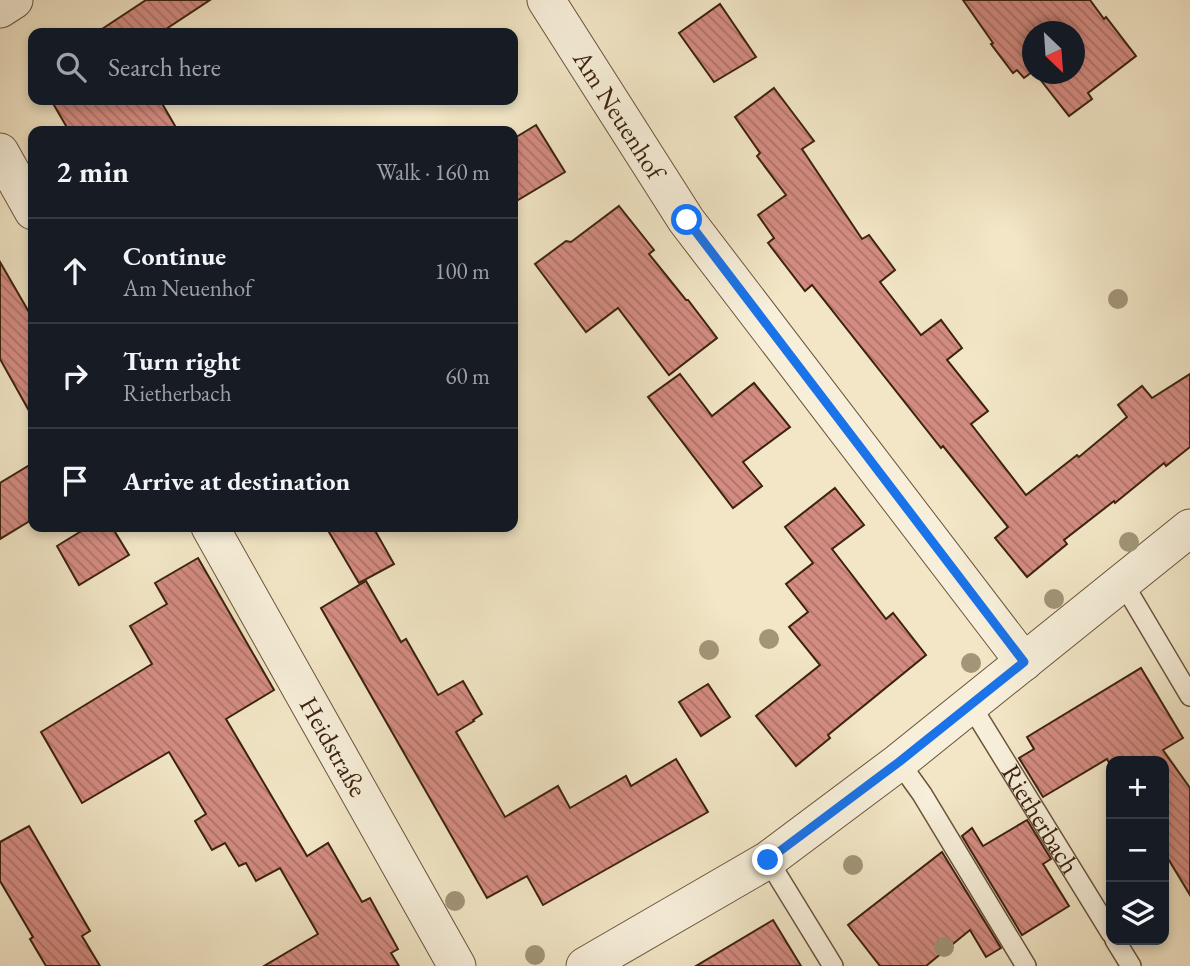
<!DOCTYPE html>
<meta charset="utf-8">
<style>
body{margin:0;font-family:"EB Garamond",serif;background:#242831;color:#f1f3f6}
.controls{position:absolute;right:21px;bottom:21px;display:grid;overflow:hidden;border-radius:14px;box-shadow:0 4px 10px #0003}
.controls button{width:63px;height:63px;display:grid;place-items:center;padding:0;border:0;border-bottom:2px solid #363941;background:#171b24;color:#f1f3f6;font:35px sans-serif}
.compass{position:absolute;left:1022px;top:21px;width:63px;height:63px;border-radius:50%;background:#171b24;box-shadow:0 4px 10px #0003;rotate:155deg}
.stop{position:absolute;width:21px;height:21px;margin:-16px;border:5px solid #1a73e8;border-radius:50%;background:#fff}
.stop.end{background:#1a73e8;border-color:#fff;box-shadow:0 2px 7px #0008}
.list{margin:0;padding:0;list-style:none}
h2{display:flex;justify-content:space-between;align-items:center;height:91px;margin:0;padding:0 28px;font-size:30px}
h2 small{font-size:23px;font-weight:400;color:#9ea1a6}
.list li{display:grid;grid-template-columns:46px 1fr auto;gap:21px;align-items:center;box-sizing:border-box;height:105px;padding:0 28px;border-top:2px solid #363941}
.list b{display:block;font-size:26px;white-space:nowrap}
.list p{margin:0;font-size:23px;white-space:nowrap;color:#9ea1a6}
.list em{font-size:23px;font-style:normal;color:#9ea1a6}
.icon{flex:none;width:38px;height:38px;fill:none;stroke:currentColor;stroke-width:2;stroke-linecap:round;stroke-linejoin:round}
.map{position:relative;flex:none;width:1190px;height:966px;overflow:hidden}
.search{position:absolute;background:#171b24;box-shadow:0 4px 10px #0003;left:28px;top:28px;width:490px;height:77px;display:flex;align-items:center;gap:18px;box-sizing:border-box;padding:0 24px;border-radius:14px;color:#9ea1a6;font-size:26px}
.panel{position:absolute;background:#171b24;box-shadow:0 4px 10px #0003;left:28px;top:126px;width:490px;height:406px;border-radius:14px}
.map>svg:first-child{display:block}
.building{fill:url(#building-back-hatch);stroke:#3c220f;stroke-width:2}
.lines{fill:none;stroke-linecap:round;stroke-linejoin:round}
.service-casing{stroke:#6a533d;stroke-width:22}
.minor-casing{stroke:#6a533d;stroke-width:39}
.service{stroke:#f7efda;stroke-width:19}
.minor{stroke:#f7efda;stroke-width:37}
.tree{fill:#a29578}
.route{stroke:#1a73e8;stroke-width:9}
.labels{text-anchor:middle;stroke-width:6;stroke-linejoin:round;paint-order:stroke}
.street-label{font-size:26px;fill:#3c220f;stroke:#f7efda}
</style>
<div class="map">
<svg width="1190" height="966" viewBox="0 0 1190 966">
<defs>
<pattern id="building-back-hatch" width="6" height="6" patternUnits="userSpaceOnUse" patternTransform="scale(1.75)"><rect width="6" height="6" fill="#d48c82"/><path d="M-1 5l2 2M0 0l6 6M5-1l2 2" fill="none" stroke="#ad7269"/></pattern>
</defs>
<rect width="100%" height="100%" fill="#f2e6c6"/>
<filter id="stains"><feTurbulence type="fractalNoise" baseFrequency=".00286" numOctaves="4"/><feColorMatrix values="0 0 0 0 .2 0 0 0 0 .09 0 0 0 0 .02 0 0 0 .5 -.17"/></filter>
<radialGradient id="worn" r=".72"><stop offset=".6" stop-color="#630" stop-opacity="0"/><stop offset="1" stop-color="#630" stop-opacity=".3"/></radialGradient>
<g class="building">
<polygon points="146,0 210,0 160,33 96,33"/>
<polygon points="963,0 1090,0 1104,19 1106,17 1136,56 1088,93 1092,99 1069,116 1036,74 1074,74 1074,32 1032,32 1032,72 1024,78 1017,70 1013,73 991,44 993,43"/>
<polygon points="720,4 756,57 714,82 679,33"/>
<polygon points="774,88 814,141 802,149 862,239 869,235 895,270 880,282 921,335 941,320 962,348 947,360 988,411 971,424 1026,495 1077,455 1079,457 1127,417 1118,405 1142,386 1152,398 1190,374 1190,447 1166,466 1164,463 1115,503 1114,501 1064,540 1067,544 1027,577 995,538 1008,527 943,446 941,448 812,285 805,291 768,243 774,238 758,215 786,195 757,156 760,153 735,117"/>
<polygon points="51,100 160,100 178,131 69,131"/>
<polygon points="536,125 565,172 513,203 513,139"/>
<polygon points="619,206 654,250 649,254 686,300 688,300 717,338 669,375 618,308 586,332 535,264 566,241 571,242"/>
<polygon points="0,262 33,319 33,418 0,359"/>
<polygon points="680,374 712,416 754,383 790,427 743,462 762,486 733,508 648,397"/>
<polygon points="33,463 33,519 0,539 0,483"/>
<polygon points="835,488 864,525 832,549 886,619 893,613 926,655 828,735 830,738 796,766 756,716 820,665 789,627 808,612 786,584 813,563 785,527"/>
<polygon points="88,527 112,527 129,555 79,585 57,546"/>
<polygon points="326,527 373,527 394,564 359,583"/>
<polygon points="198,558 274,690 226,719 307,856 328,843 362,902 370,898 398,949 391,953 399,966 264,966 318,934 280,868 256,881 246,863 239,866 225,843 212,850 195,821 206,814 169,752 82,803 41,732 152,664 130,626 167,604 155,583"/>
<polygon points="366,581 401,642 406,639 438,695 463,681 482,714 473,720 474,721 456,732 505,817 558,786 570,808 626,776 631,786 676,759 708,812 543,905 527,876 487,898 321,608"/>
<polygon points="1141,668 1183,738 1163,750 1190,788 1190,895 1164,852 1164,761 1111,761 1111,766 1107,759 1043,797 1019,758 1034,749 1027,737"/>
<polygon points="708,684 730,717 701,736 679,702"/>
<polygon points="1027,820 1051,859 1043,864 1069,906 1022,935 962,836 972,828 983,846"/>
<polygon points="29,826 90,931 82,936 100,966 46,966 30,939 33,937 0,881 0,842"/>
<polygon points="942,852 1001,948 986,957 970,930 926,966 880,966 848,925"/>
<polygon points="773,920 801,966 696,966"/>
</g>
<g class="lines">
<defs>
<g id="service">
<polyline points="1123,583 1190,696"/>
<path id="s1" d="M970 704 1111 933"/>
<polyline points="899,762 922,794 1026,966"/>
<polyline points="768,860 833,966"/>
<polyline points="1115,940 1131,966"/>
</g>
<g id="minor">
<path id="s2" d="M546 0 686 220 1024 662"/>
<polyline points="0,9 14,0"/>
<polyline points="0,152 33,211"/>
<path id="s3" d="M210 527 457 966"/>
<polyline points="585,966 768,860 899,762 1190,528"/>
</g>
</defs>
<use href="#service" class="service-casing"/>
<use href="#minor" class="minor-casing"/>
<use href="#service" class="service"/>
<use href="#minor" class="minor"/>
</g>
<g class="tree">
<circle cx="1118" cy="299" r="10"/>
<circle cx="1129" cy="542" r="10"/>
<circle cx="1054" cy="599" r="10"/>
<circle cx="769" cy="639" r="10"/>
<circle cx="709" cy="650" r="10"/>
<circle cx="971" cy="663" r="10"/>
<circle cx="853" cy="865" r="10"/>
<circle cx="455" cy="901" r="10"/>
<circle cx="944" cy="947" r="10"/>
<circle cx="535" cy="955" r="10"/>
</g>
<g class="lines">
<polyline class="route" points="687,220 1024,662 899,762 768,860"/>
</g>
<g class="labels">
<g class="street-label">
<text dy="9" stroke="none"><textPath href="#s2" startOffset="136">Am Neuenhof</textPath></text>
<text dy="9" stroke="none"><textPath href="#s3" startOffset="252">Heidstraße</textPath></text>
<text dy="9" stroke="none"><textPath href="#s1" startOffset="135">Rietherbach</textPath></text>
</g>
</g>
<rect width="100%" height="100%" filter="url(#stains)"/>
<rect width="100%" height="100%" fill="url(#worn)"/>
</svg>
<div class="controls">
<button>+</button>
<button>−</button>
<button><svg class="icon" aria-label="layers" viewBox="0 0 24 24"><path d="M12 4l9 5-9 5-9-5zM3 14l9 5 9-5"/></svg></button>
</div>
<svg class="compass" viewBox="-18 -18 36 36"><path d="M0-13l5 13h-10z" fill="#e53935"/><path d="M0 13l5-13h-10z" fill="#9ea1a6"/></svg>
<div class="stop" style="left:687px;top:220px"></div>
<div class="stop end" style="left:768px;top:860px"></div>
<div class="search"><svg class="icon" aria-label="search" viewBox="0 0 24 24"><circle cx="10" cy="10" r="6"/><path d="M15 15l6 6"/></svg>Search here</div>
<section class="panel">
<h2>2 min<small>Walk · 160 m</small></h2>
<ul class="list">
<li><svg class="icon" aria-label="ahead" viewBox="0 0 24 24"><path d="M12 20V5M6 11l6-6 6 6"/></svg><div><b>Continue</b><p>Am Neuenhof</p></div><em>100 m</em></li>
<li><svg class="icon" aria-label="right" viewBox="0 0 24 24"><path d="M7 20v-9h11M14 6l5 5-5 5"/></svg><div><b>Turn right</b><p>Rietherbach</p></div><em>60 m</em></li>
<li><svg class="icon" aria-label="arrive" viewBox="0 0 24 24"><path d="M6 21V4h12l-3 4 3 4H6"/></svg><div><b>Arrive at destination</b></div></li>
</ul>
</section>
</div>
